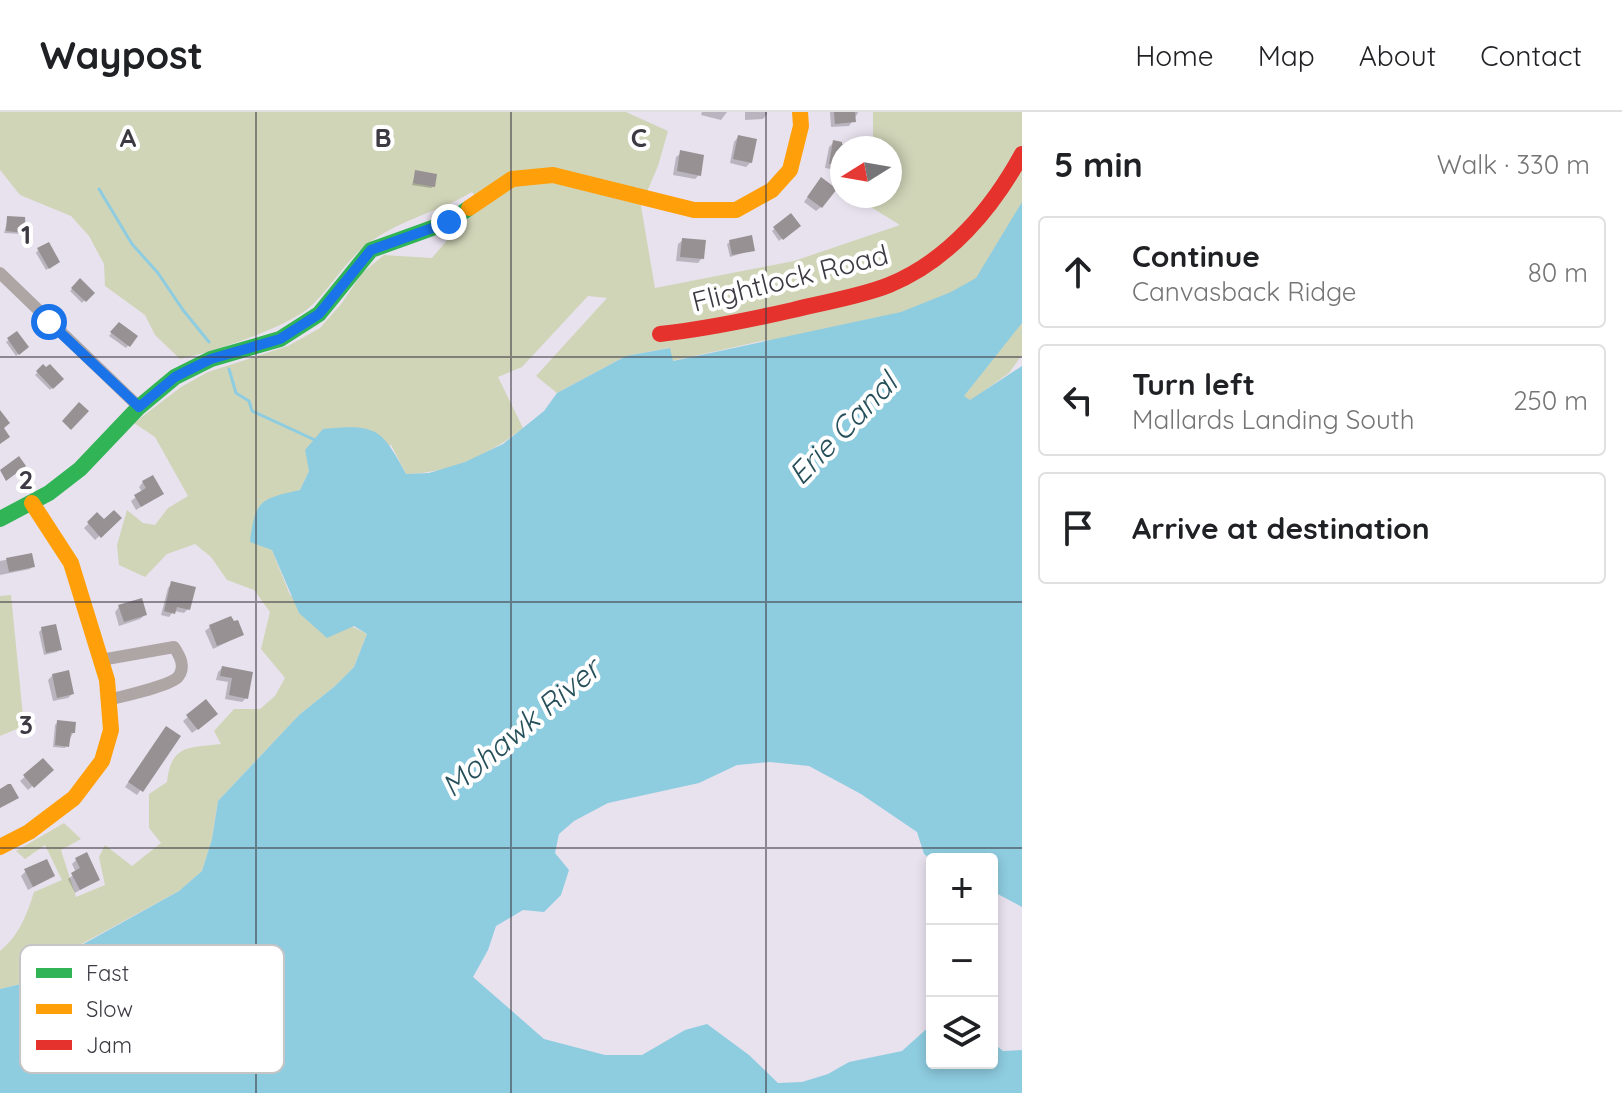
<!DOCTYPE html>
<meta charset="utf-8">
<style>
body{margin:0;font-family:Quicksand,sans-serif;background:#f2f2f2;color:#202124}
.controls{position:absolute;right:24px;bottom:24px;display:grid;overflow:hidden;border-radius:8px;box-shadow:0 4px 12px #0003}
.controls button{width:72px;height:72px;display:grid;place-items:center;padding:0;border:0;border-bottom:2px solid #e0e0e0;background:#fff;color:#202124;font:40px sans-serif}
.compass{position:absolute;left:830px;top:24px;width:72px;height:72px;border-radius:50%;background:#fff;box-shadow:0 4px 12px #0003;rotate:259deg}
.stop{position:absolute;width:24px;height:24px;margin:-18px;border:6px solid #1a73e8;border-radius:50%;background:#fff}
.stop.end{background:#1a73e8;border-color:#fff;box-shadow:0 2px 8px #0008}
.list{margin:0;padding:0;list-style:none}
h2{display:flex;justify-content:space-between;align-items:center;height:104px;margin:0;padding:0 32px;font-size:34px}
h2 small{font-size:26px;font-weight:400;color:#757577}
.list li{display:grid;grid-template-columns:52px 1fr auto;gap:24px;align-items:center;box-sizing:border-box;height:112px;margin:0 16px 16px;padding:0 16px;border:2px solid #e0e0e0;border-radius:8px}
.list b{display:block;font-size:30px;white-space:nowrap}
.list p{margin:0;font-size:26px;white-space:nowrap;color:#757577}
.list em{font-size:26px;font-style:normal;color:#757577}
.icon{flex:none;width:44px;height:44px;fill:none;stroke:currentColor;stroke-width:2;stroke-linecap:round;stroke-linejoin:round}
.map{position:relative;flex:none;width:1022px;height:981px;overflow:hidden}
header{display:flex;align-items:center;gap:48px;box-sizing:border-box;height:112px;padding:0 40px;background:#fff;border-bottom:2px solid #e0e0e0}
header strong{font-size:38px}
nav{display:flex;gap:44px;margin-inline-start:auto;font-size:28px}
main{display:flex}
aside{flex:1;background:#fff}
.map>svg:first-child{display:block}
.green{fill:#d1d5b8}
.water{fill:#8ecce0}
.shadow{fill:#0003}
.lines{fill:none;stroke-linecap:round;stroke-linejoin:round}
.stream{stroke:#8ecce0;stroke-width:3}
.building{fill:#989194}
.street{stroke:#aea5a5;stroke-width:12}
.fast{stroke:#30b455;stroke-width:16}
.slow{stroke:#ff9f0a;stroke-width:16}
.jam{stroke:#e5322d;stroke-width:16}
.route{stroke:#1a73e8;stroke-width:10}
.grid{fill:none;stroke:#3e3a43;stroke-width:2;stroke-opacity:0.55}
.labels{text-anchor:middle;stroke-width:8;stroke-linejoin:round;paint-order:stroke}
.street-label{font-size:28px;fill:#3e3a43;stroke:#fff}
.water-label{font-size:30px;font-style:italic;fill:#26505a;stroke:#fff}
.key{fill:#fff;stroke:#c5c4c7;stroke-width:2}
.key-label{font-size:22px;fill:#3e3a43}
.grid-label{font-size:26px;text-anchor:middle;font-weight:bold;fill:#3e3a43;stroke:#fff;stroke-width:8;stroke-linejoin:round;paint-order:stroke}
</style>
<header>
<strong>Waypost</strong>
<nav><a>Home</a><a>Map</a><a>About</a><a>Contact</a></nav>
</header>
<main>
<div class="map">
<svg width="1022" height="981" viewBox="0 0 1022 981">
<rect width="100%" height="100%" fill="#e8e2ee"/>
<g class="green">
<path d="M0 0H626L668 19 658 54 641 94 655 176 794 149 900 113 869 94 871 84H890V36H873V0H1022V243L1009 261 970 289 963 284 766 228 672 249 669 236 626 244 557 281 536 264 607 186 588 184 522 255 498 265 523 316C489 343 449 361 406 362L391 333 309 359 272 438 290 483 367 522 354 555 335 574 299 603 218 689 212 727 202 759 179 779 78 834 25 871 0 877V839C19 824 27 802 34 780L62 768 45 733 25 747 16 739 64 711 81 727 61 738 76 785 105 773 99 745 105 733 132 754 161 731 149 716V682L167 670C171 632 189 636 221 632L214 619 234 597H260L275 584 285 566 261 537 270 500 254 478 227 468 211 445 195 432 167 442 145 465 119 453 117 433 127 398 143 411 155 413 168 396 188 384 155 325 134 311 181 275 208 260 288 234 320 216 342 191 362 161 384 143 432 146 458 115 483 95 472 80C440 99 403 107 373 128 348 144 332 175 310 195 286 216 212 240 180 247L155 223 145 203 105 174 104 152 89 124 71 104 20 83 0 58Z"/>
<polygon points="11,483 24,614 0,624 0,484"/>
</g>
<path class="water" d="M1022 90V211L964 284 970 288 1022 254V795L992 779V747L932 748 924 742 917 720 861 682 809 654 770 650 737 653 699 671 608 691 574 709 559 722 555 741 569 758 561 783 544 800 523 798 496 814 488 838 473 865 544 927 605 943H642L685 918 707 912 749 943 778 971 802 970 828 962 849 950 902 939 932 912V951H992V930L1003 939 1022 938V981H0V877L25 871 78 835 179 779 202 759 212 727 218 689 299 603 335 574 354 555 367 522 354 514 327 526 299 501 272 438 250 430C255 388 260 387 300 378L309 359 305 338 323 317C377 312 381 316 406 362L429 361 465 350 503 332 544 299 557 281 626 244 670 236 673 249 901 200 951 180 976 166Z"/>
<g class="shadow">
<polygon points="702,0 727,0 721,8 701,3"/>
<polygon points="745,0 767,0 767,2 763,7 745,8"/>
<polygon points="830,0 858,0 858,1 849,14 831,15"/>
<polygon points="738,25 751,50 746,55 730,51 734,30"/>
<polygon points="834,30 852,34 852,36 842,36 842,59 825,56 829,35"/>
<polygon points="681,41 699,63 695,67 673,63 676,45"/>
<polygon points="416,60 434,74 431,76 412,73"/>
<polygon points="817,72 821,95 816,99 804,90"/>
<polygon points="791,104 798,113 779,129 772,119"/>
<polygon points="8,106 24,120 22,122 4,121"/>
<polygon points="683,128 702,146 698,151 676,149 678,132"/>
<polygon points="730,130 752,138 730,145 727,132"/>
<polygon points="38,138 55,152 46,158 36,141"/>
<polygon points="80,169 92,181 82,191 70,179"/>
<polygon points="119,212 135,225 126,236 109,224"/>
<polygon points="16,222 26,235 16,244 6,230"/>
<polygon points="43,255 61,267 50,278 35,263"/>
<polygon points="143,370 161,382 136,398 131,389 142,380 139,375"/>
<polygon points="97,403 104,410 119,406 95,428 84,416"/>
<polygon points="30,443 33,454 30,457 0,463 0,449"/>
<polygon points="172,471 188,497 184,501 174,499 169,505 161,503 168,476"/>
<polygon points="119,495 145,503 140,507 119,514 115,500"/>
<polygon points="210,515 242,523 213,537 205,519"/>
<polygon points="42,517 59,538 57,540 44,543 39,520"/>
<polygon points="222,556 251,561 246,586 242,590 225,587 228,570 216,568 218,560"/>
<polygon points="53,563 72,582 68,586 53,589 48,568"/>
<polygon points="206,590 211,607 192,621 183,609"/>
<polygon points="58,610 73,621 65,636 53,635 55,613"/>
<polygon points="162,621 178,625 137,683 125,675"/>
<polygon points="43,649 51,658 28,678 20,669"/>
<polygon points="76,748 98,767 75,781 68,767 76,761 72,752"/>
<polygon points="26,759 53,764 28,778 21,764"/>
</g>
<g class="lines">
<g class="stream">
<polyline points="99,77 132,132 158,161 183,198 209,230"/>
<polyline points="229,257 236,281 249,289 252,299 315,328"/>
</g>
</g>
<g class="building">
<polygon points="834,0 855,0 856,10 835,12"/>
<polygon points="738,23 757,27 752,51 733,47"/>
<polygon points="833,28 842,30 842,55 829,52"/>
<polygon points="680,38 704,43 701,64 677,59"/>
<polygon points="415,58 437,62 435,75 413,71"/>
<polygon points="821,65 837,77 822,96 807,85"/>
<polygon points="791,101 801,114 783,128 773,115"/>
<polygon points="7,104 25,105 26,121 6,119"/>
<polygon points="752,123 755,139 732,143 729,128"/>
<polygon points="682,126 706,128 704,147 680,145"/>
<polygon points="49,130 60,150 49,157 37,136"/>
<polygon points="80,166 95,181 86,190 71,176"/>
<polygon points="119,210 138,224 130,235 110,220"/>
<polygon points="17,219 29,235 19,243 7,226"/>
<polygon points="43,252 46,255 50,252 64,267 53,277 36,259"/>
<polygon points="79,290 89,299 71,318 62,309"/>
<polygon points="0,298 10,311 4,316 10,325 0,332"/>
<polygon points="19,344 26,354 6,369 0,358"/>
<polygon points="153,363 164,382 141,395 134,383 146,376 142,369"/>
<polygon points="114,398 122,406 101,426 87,410 97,400 104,407"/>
<polygon points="32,441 35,455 9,460 6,446"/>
<polygon points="171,469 196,475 190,498 177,495 175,502 164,499"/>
<polygon points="142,486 147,503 124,510 118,493"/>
<polygon points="231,504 234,509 238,508 244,523 217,534 209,513"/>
<polygon points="56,512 62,538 46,541 41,515"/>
<polygon points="222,554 253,560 248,587 229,583 232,566 220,564"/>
<polygon points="69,558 74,582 57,586 52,562"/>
<polygon points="206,587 218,602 198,618 186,603"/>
<polygon points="57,608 76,610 75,621 71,621 69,635 55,633"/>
<polygon points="166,614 181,624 143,680 128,670"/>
<polygon points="43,646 54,658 34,676 23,663"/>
<polygon points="8,672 11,672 19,686 0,696 0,677"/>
<polygon points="87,740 100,768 80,778 71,761 80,756 75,746"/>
<polygon points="47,747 55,764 33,775 24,757"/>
</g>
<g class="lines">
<g class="street">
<polyline points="0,161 139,295"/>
<path d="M101 548 174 535C180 544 186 555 178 565 170 574 123 584 109 588"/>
</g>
<polyline class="fast" points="0,407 49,381 80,357 139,295 175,265 211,247 280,227 319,202 371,138 449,110 469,96"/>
<g class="slow">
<polyline points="469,96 512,67 553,63 694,98 736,98 772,78 790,58 801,14 800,0"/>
<polyline points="0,735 29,720 74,686 102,649 111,618 107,568 71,451 32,391"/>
</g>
<path class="jam" d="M660 222C705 217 749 208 793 198 824 190 859 185 889 173 948 149 992 97 1022 42"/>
</g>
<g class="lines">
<polyline class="route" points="49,210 139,295 175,265 211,247 280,227 319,202 371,138 449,110"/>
</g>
<path class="grid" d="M256 0V981M511 0V981M766 0V981M0 245H1022M0 490H1022M0 736H1022"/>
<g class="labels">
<g class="street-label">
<text transform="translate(790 166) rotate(-14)" y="10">Flightlock Road</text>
</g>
<g class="water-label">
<text transform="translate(843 317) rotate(-46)" y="10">Erie Canal</text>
<text transform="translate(521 616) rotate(-40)" y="10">Mohawk River</text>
</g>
</g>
<rect x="20" y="833" width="264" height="128" rx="12" class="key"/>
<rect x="36" y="856" width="36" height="10" fill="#30b455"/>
<rect x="36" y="892" width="36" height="10" fill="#ff9f0a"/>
<rect x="36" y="928" width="36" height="10" fill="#e5322d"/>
<g class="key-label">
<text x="86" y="869">Fast</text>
<text x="86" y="905">Slow</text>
<text x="86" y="941">Jam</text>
</g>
<g class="grid-label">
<text x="128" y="35">A</text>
<text x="383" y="35">B</text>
<text x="639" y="35">C</text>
<text x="26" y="132">1</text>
<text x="26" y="377">2</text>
<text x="26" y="622">3</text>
</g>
</svg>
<div class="controls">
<button>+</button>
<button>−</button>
<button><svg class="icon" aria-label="layers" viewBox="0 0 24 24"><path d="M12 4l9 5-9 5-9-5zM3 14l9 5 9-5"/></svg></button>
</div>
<svg class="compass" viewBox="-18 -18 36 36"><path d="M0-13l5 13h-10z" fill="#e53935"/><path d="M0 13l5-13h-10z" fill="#757577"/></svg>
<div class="stop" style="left:49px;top:210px"></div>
<div class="stop end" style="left:449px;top:110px"></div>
</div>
<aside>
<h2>5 min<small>Walk · 330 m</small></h2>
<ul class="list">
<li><svg class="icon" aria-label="ahead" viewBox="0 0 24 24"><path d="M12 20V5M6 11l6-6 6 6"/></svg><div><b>Continue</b><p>Canvasback Ridge</p></div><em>80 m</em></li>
<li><svg class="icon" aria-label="left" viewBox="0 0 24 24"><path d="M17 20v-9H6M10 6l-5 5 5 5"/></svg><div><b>Turn left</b><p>Mallards Landing South</p></div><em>250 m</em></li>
<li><svg class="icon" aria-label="arrive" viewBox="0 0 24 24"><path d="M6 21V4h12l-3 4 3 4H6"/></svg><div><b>Arrive at destination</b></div></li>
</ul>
</aside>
</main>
